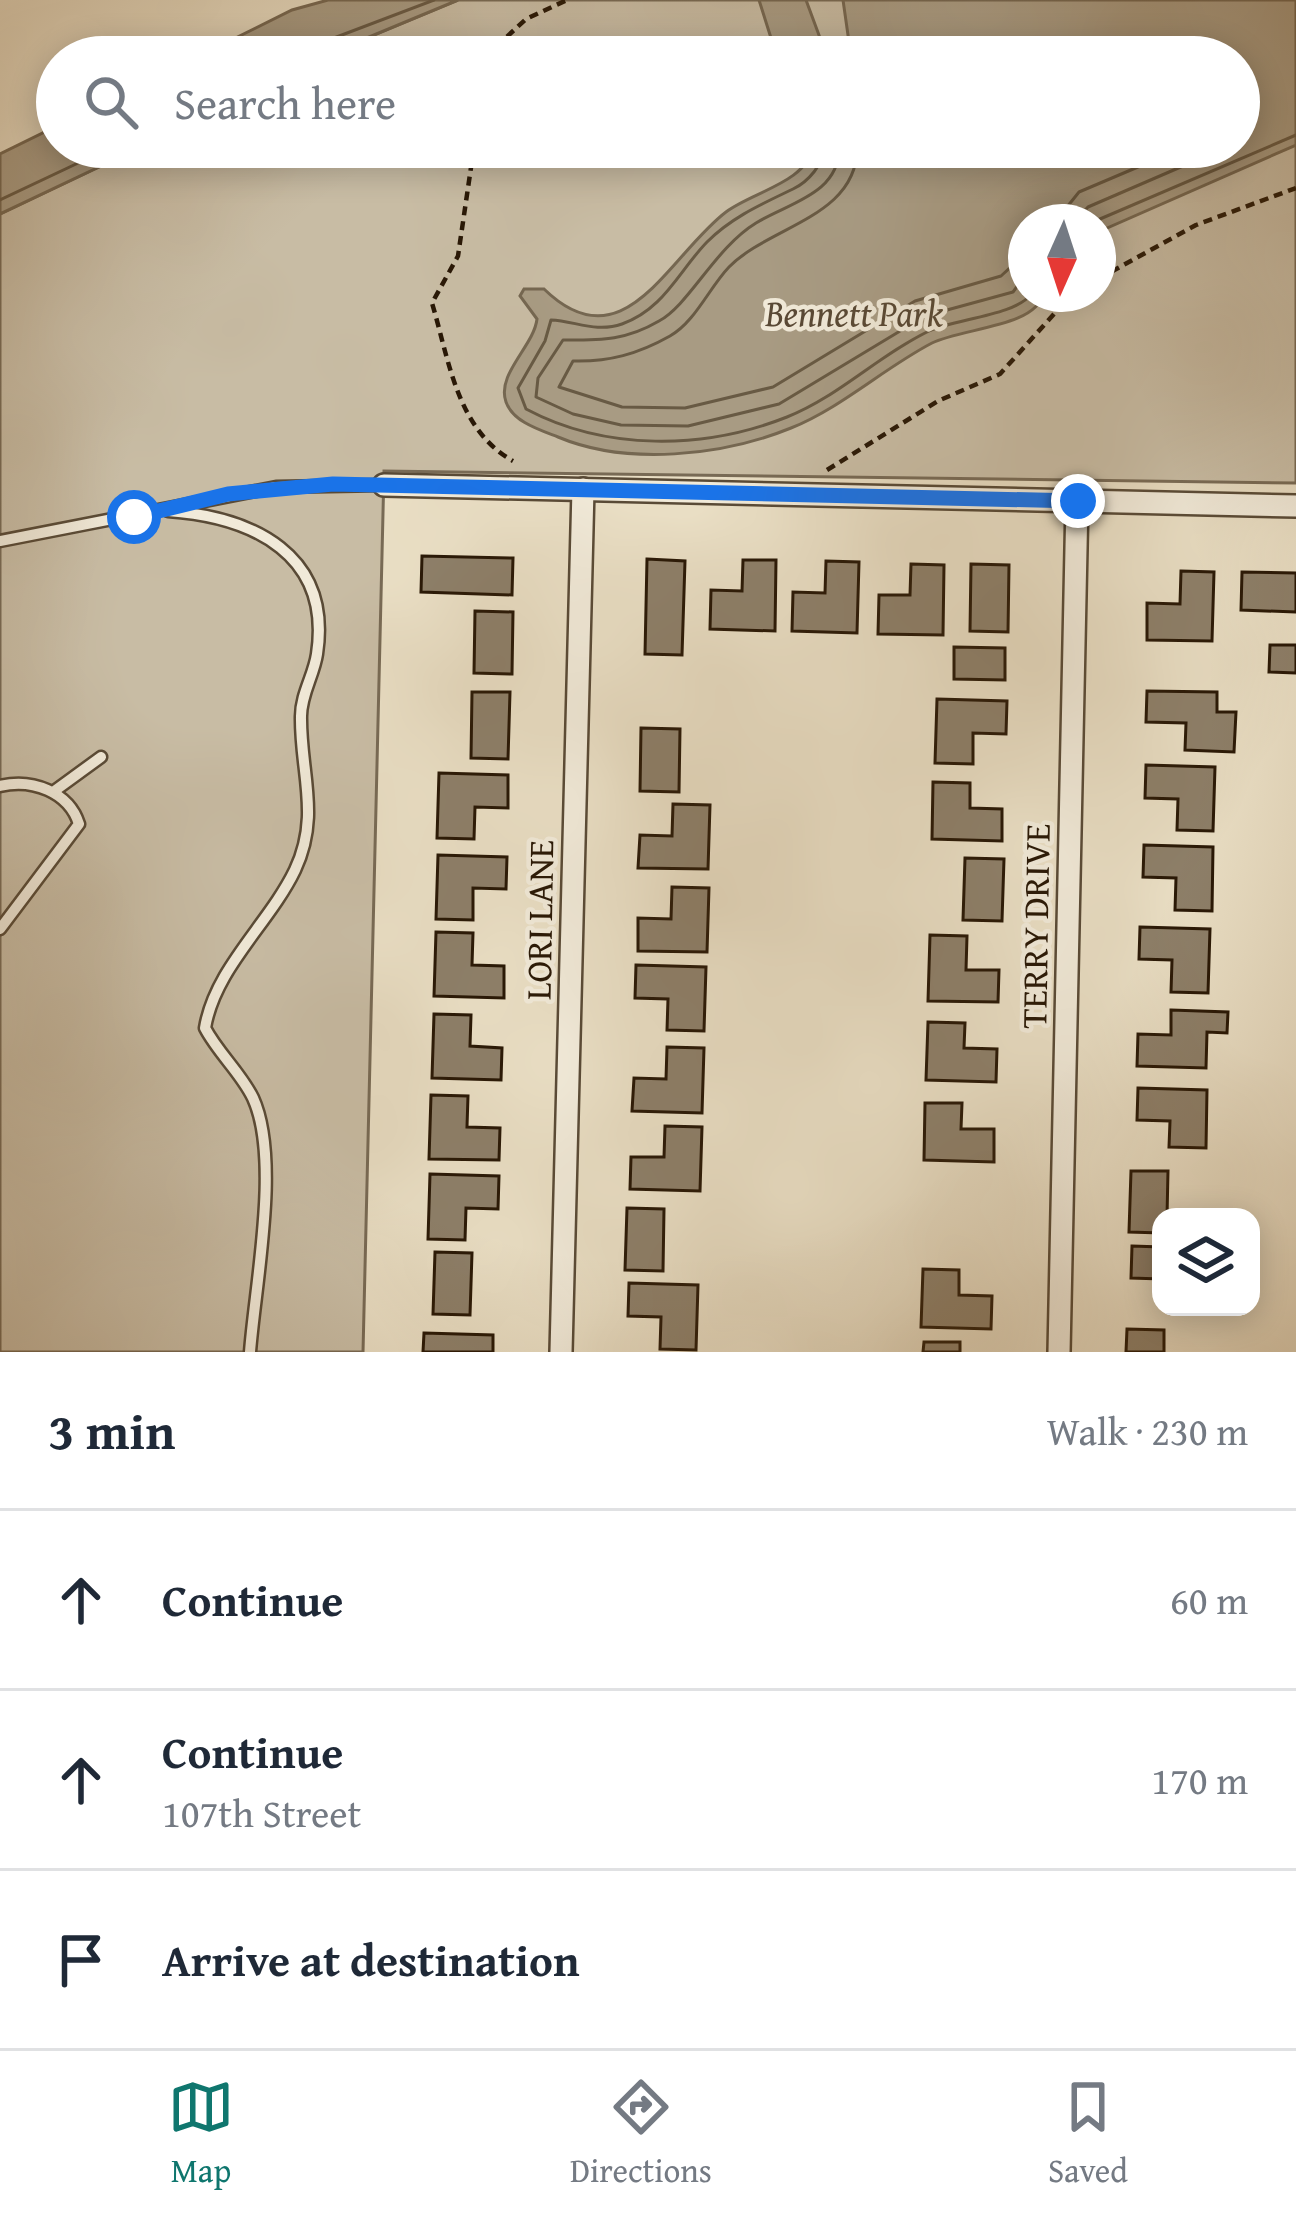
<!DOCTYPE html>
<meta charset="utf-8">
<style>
body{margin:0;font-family:"Gentium Book Plus",serif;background:#f6f6f7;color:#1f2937}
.controls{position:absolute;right:36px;bottom:36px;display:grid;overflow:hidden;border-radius:24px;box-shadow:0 6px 30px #0003}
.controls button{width:108px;height:108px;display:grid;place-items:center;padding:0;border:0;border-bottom:3px solid #e0e1e3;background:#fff;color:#1f2937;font:60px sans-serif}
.compass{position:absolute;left:1008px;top:204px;width:108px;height:108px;border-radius:50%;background:#fff;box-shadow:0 6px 30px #0003;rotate:183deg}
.stop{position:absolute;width:36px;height:36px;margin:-27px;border:9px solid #1a73e8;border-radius:50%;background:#fff}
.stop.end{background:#1a73e8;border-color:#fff;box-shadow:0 3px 12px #0008}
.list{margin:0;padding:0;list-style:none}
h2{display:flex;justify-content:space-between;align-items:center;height:156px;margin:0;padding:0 48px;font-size:51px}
h2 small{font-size:39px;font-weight:400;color:#747a83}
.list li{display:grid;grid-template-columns:78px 1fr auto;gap:36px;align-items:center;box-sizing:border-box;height:180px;padding:0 48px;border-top:3px solid #e0e1e3}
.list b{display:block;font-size:45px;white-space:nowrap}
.list p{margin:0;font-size:39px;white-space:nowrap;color:#747a83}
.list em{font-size:39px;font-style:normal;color:#747a83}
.icon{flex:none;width:66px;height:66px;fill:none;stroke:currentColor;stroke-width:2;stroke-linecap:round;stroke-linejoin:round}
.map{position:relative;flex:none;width:1296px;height:1352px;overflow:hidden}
.search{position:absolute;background:#fff;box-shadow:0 6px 30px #0003;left:36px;right:36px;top:36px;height:132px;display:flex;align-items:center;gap:30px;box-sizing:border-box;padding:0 42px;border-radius:66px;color:#747a83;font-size:45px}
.sheet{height:696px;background:#fff}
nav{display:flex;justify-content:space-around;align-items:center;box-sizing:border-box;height:168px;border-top:3px solid #e0e1e3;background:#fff;font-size:33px;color:#747a83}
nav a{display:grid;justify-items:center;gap:6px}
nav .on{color:#0f766e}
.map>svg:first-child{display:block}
.green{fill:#c8bca4;stroke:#786a55;stroke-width:3;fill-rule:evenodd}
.water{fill:#a89b83;stroke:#756751;stroke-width:3}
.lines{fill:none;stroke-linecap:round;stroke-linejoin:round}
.shore{stroke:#685a44;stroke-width:3}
.building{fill:#8d7f69;stroke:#291806;stroke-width:3}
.service-casing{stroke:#594a36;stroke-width:15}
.minor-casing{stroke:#594a36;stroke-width:26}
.path{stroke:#291806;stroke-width:4.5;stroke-dasharray:9 6;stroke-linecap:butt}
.service{stroke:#f1ead9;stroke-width:10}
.minor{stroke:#f1ead9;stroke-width:21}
.route{stroke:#1a73e8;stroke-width:15}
.labels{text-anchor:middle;stroke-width:9;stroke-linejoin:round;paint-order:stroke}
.park-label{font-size:36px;font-style:italic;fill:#594935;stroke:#f1ead9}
.street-label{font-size:36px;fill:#291806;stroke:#f1ead9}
</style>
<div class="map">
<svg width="1296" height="1352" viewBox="0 0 1296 1352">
<rect width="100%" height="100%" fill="#e9dec4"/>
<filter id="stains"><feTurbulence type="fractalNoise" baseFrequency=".00167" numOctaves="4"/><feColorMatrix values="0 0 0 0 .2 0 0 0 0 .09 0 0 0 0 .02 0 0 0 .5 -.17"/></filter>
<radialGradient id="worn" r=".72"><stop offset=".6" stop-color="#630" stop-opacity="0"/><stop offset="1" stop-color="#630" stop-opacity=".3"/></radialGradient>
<path class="green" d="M458 0H1296V483L384 471 363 1352H0V214L141 147H1239V57H321ZM1026 222H1098V294H1026Z"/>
<g class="water">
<polygon points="328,0 458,0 321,57 197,57 292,10"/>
<path d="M759 0H806L823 46 834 56 844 53 849 42 843 0H1296V145L1098 232V222H1026V294H1043C1036 327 962 328 932 343 884 368 841 408 791 428 722 456 627 466 558 437 540 430 513 422 506 402 496 374 534 346 537 319L520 296 524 289H544C624 367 669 255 726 212 752 192 808 182 812 147H1239V57H777Z"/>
<polygon points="57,126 57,147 141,147 0,214 0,154"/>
</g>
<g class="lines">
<g class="shore">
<polyline points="319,57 326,41 434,0"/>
<path d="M824 147C824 164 808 182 793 189 762 204 732 217 707 242 678 272 664 309 622 324 596 333 575 321 551 320L545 341 518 388 526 409C605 451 704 450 787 417 838 397 879 355 929 331 955 319 1017 315 1031 294"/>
<path d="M839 147C840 194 788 203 756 223 715 248 689 305 659 321 625 341 600 340 563 340L538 378 536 397 573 414 621 425 688 426 779 404 925 316 1013 292 1026 274"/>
<path d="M857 147C858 217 769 226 729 267 709 288 695 322 670 336 638 354 609 362 573 361L559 387 622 407 685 408 773 387 915 301 1001 276 1026 253"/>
<polyline points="0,200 112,147"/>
<polyline points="1055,222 1079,192 1185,147"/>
<polyline points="1074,222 1088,207 1227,147"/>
<polyline points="1093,222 1296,135"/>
</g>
</g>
<g class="building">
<polygon points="422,556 513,558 512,595 421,592"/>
<polygon points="647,559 685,561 682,655 645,654"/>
<polygon points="743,560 776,560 775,631 710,629 711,590 742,591"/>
<polygon points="826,561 859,562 857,633 792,631 793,592 825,593"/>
<polygon points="911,564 944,565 943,635 878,634 879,595 910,595"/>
<polygon points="971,564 1009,565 1008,632 970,631"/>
<polygon points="1181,571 1214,572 1212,641 1147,640 1147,603 1180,604"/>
<polygon points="1242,572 1296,573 1296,612 1241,610"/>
<polygon points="475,611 513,612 512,674 474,673"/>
<polygon points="1270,645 1296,645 1296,673 1269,672"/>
<polygon points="954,647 1005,648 1005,680 954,679"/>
<polygon points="1147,691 1217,692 1217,712 1236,712 1234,752 1185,750 1186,723 1146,722"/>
<polygon points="472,692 510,692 508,759 471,758"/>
<polygon points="937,699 1007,701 1006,734 973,733 973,764 935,763"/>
<polygon points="641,728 680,729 679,792 640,791"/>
<polygon points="1146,765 1215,767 1213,831 1177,830 1178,799 1145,798"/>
<polygon points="439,773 508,775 508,808 475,807 474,839 437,838"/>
<polygon points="933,782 970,783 970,808 1002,809 1002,841 932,839"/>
<polygon points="673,804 710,805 708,869 638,868 640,835 672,836"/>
<polygon points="1144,845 1213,847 1212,911 1175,910 1176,878 1143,877"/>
<polygon points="438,855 507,857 506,889 473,888 473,920 436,919"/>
<polygon points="965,858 1004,859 1002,921 963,920"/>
<polygon points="672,887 709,888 707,952 638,951 638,918 671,919"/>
<polygon points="1140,927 1210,929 1208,993 1171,992 1172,960 1139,959"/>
<polygon points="436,932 473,933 472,965 504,966 504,998 434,996"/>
<polygon points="930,935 967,936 966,970 999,970 998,1002 928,1001"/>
<polygon points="636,965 706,967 704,1031 667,1030 668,999 635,998"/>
<polygon points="1171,1010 1228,1012 1227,1033 1207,1032 1206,1068 1137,1066 1138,1034 1171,1035"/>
<polygon points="434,1014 471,1015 470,1046 502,1048 501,1080 432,1078"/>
<polygon points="928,1022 965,1023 964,1048 997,1049 996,1082 926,1080"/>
<polygon points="667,1047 704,1048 702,1113 632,1111 634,1078 666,1079"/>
<polygon points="1138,1088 1207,1090 1206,1148 1169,1147 1170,1121 1137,1120"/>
<polygon points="431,1095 468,1096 467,1127 500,1128 499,1160 429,1159"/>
<polygon points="925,1103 962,1103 961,1129 994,1129 994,1162 924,1160"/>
<polygon points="665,1126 702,1127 700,1191 630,1189 631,1157 664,1157"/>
<polygon points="1131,1171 1168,1171 1167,1217 1161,1217 1161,1233 1129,1232"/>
<polygon points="430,1174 499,1176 498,1209 466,1208 465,1240 428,1239"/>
<polygon points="627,1208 664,1209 663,1271 625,1270"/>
<polygon points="1132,1246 1161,1247 1161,1279 1131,1278"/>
<polygon points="435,1252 472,1253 470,1315 433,1314"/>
<polygon points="923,1269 959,1270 959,1295 992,1296 991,1329 921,1327"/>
<polygon points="629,1283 698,1285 696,1350 660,1349 661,1317 628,1316"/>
<polygon points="1127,1329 1164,1330 1164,1352 1126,1352"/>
<polygon points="424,1333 493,1335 493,1352 423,1352"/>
<polygon points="924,1342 960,1342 960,1352 923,1352"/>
</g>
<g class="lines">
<defs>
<g id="service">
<path d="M168 511C254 517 332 555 317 654 314 675 301 694 301 716 300 772 321 815 295 870 269 924 215 968 205 1028 218 1053 241 1073 253 1098 281 1159 255 1285 250 1352"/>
<polyline points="0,541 276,487 384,485"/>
<path d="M0 786C32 778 69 792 79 824L0 929"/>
<polyline points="53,792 101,757"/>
</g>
<g id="minor">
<polyline points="384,485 1296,506"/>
<polyline points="561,1352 583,489"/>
<polyline points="1059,1352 1077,501"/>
</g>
</defs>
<use href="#service" class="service-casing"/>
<use href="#minor" class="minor-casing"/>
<g class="path">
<polyline points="485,57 526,19 567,0"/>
<path d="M474 147 458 256 432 303C449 360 457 430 513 461"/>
<polyline points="1098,279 1196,225 1296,188"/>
<polyline points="827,470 938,401 1000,374 1072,294"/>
</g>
<use href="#service" class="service"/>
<use href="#minor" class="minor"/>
</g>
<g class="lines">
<polyline class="route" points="134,517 228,494 333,484 1078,501"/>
</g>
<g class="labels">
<g class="park-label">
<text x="854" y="326">Bennett Park</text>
</g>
<g class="street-label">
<text transform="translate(539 920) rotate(-89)" y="13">LORI LANE</text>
<text transform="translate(1035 926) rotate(-89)" y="13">TERRY DRIVE</text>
</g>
</g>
<rect width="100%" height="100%" filter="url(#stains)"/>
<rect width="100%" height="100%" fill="url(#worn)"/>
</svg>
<div class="controls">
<button><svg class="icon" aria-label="layers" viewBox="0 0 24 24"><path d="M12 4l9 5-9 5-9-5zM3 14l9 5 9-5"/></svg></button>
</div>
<svg class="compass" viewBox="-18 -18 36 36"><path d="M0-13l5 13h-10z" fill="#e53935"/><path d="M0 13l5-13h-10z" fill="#747a83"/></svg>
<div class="stop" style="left:134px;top:517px"></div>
<div class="stop end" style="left:1078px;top:501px"></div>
<div class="search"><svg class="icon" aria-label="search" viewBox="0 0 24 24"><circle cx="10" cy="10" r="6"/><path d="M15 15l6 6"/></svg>Search here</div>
</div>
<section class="sheet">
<h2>3 min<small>Walk · 230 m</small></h2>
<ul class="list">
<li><svg class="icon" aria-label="ahead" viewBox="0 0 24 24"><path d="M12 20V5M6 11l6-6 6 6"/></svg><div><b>Continue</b></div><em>60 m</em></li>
<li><svg class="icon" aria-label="ahead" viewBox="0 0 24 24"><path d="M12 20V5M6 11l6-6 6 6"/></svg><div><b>Continue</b><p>107th Street</p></div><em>170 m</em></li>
<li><svg class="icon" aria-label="arrive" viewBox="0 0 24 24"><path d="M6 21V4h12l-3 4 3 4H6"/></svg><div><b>Arrive at destination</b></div></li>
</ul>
</section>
<nav>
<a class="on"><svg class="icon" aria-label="map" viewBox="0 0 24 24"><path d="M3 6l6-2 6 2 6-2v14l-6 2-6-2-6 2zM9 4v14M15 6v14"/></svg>Map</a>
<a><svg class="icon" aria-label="directions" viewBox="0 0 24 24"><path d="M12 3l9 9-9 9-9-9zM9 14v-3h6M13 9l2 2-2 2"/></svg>Directions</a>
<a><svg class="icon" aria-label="saved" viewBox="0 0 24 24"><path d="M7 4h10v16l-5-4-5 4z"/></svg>Saved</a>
</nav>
